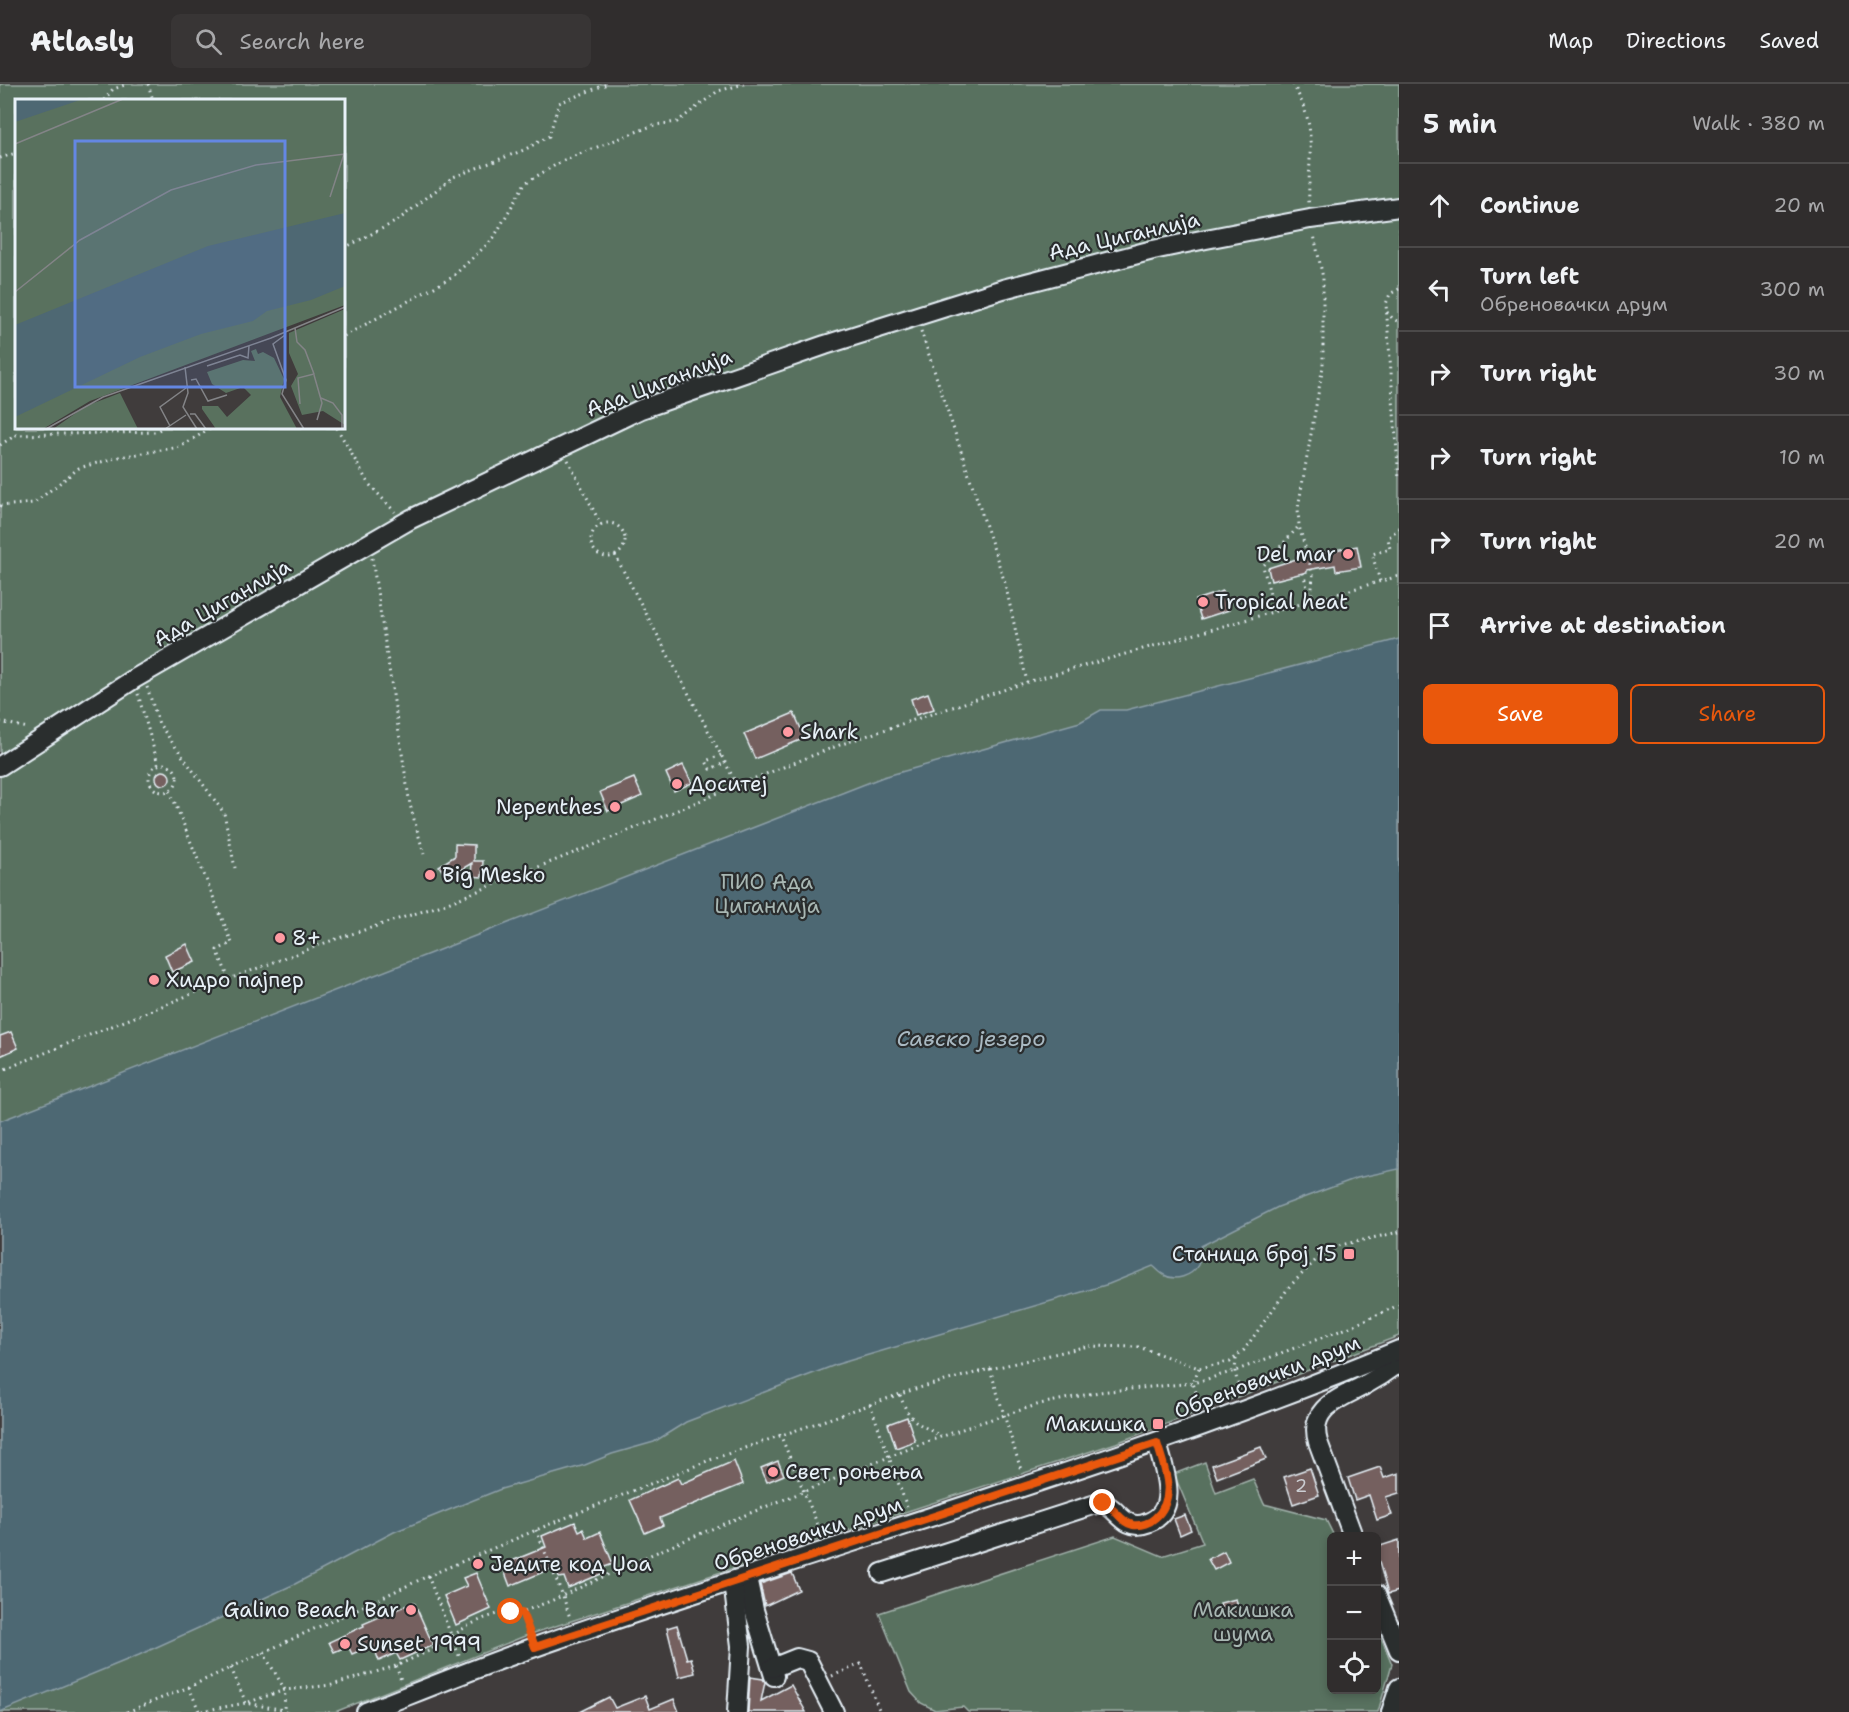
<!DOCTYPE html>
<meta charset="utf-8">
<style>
body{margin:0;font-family:"Shantell Sans",sans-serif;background:#383535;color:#f1f3f6}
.controls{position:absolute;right:18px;bottom:18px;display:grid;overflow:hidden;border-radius:9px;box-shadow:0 3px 9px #0003}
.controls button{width:54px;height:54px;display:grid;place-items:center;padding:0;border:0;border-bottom:2px solid #4b4949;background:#302d2d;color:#f1f3f6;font:30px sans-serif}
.stop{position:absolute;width:18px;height:18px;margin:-14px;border:4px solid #ea580c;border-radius:50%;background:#fff}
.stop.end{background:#ea580c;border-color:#fff;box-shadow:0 2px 6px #0008}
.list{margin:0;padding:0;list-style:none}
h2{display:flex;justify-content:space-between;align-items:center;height:78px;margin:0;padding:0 24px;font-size:26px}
h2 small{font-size:20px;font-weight:400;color:#a8a8aa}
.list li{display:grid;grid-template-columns:39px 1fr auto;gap:18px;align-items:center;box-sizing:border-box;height:84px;padding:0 24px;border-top:2px solid #4b4949}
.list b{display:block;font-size:22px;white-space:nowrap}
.list p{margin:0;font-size:20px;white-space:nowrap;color:#a8a8aa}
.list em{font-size:20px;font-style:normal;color:#a8a8aa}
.actions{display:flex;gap:12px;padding:18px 24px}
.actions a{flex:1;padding:14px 0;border:2px solid #ea580c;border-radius:9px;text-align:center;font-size:21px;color:#ea580c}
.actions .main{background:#ea580c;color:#fff}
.icon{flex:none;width:33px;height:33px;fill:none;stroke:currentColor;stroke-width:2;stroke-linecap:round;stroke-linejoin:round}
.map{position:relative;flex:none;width:1399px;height:1628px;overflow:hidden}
header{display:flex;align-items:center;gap:36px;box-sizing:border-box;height:84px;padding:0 30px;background:#302d2d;border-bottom:2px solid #4b4949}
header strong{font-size:28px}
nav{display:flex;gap:33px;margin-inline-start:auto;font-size:21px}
.search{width:420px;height:54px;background:#383535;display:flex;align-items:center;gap:15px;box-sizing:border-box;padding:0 21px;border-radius:9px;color:#a8a8aa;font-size:22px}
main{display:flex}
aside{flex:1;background:#302d2d}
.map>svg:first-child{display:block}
.green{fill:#59715e;stroke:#a0b1ab;stroke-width:1.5;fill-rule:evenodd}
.water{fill:#4e6873;stroke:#8c9fa8;stroke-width:1.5}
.building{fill:#74605e;stroke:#e8f1f8;stroke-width:1.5}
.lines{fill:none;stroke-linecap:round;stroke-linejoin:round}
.minor-casing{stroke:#e8f1f8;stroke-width:22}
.path{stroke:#e8f1f8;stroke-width:3;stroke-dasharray:1.5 4.5;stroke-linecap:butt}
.minor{stroke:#2a2d2e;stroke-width:18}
.route{stroke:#ea580c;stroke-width:8}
.poi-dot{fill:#ff9aa2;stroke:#2a2d2e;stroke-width:2}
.labels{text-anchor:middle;stroke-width:4.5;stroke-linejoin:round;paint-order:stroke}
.number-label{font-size:18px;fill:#cbcdd2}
.street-label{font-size:21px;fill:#e8f1f8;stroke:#2a2d2e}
.poi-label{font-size:21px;fill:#e8f1f8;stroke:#2a2d2e;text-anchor:start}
.park-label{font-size:21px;fill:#a8b7b3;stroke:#2a2d2e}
.water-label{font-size:22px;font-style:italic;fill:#aabac3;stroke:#2a2d2e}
.inset-road{fill:none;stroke:#838487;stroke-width:1.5}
.view{fill:#6487e3;fill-opacity:0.15;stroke:#6487e3;stroke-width:3}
.inset-edge{fill:none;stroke:#e8f1f8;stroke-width:3}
</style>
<header>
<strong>Atlasly</strong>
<div class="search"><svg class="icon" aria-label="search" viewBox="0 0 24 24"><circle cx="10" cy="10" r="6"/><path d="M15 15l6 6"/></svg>Search here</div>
<nav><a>Map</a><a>Directions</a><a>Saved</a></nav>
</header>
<main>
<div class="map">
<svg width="1399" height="1628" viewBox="0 0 1399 1628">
<rect width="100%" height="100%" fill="#403c3c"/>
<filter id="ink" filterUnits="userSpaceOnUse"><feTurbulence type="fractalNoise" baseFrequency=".0167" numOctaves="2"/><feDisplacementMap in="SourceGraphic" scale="12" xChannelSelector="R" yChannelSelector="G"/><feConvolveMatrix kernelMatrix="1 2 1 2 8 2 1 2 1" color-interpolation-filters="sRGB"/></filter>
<g filter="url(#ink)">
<g class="green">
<path d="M0 0H1399V1252L1116 1359 525 1552 335 1628H0ZM16 16H344V344H16Z"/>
<polygon points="1205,1378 1216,1409 1253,1395 1264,1420 1326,1436 1334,1452 1332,1452 1332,1606 1376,1606 1377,1544 1392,1580 1378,1628 968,1628 963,1623 935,1626 921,1619 911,1608 879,1529 1115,1452 1162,1472 1203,1459 1174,1390"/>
</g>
<path class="water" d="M1399 555V1085L1357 1094 1278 1123 1201 1162C1201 1169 1201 1175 1198 1181 1192 1192 1175 1198 1164 1191 1160 1189 1156 1184 1153 1182L1109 1200 838 1280 686 1338 654 1358 612 1370 585 1381 501 1405 394 1448 295 1500 139 1571 0 1628V1037L883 693 1080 638 1101 626H1126Z"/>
<g class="building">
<polygon points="1357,462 1361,483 1336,487 1335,481 1307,486 1307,488 1271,497 1268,484 1312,470"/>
<polygon points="1223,507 1229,526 1201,535 1195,516"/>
<polygon points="928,609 934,625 916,631 911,615"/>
<polygon points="794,629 805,654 755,675 744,650"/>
<polygon points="683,681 692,699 674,707 666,689"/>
<circle cx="163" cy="694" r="7"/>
<polygon points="634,694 642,712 608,727 600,708"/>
<polygon points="455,760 474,761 474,777 483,777 482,793 471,792 472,779 447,794 439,782 455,772"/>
<polygon points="187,860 195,878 172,888 165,871"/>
<polygon points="11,948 18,964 0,972 0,952"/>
<polygon points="907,1333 915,1357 896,1364 888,1340"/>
<polygon points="1261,1363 1266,1375 1217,1394 1212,1381"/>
<polygon points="734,1377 743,1400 660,1434 663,1441 645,1449 630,1416 678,1394 681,1400"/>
<polygon points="778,1377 784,1391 767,1398 761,1384"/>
<polygon points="1380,1383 1384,1394 1399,1389 1399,1409 1386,1413 1392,1431 1377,1436 1369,1411 1355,1416 1348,1394"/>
<polygon points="1310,1384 1319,1411 1293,1420 1284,1393"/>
<polygon points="1185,1431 1191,1446 1180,1451 1174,1435"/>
<polygon points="575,1438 579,1447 583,1445 587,1454 600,1448 613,1480 599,1485 601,1490 568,1504 564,1493 559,1494 555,1483 510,1502 502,1481 546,1463 542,1452"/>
<polygon points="1399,1456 1399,1507 1388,1510 1377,1471 1377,1463"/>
<polygon points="1224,1467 1229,1478 1214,1486 1208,1475"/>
<polygon points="476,1489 491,1525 456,1541 444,1512 467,1502 463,1494"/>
<polygon points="792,1489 799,1506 765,1522 760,1500"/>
<polygon points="1236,1515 1239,1528 1223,1531 1220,1519"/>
<polygon points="414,1518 433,1561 400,1576 396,1569 379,1577 373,1561 352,1570 348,1562 334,1568 329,1558 364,1542 363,1540"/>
<polygon points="677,1541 687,1575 691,1574 695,1589 679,1593 667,1544"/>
<polygon points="750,1593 763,1595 765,1598 761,1617 791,1601 806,1628 748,1628"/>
<polygon points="645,1612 650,1625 674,1615 679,1628 579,1628 609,1613 615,1624"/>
</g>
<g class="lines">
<defs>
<g id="minor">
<polyline points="0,682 134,595 411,435 641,325 825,261 1003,205 1153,166 1206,155 1310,135 1399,123"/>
<path d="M1353 1452 1318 1358C1308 1324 1339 1315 1363 1302 1376 1295 1387 1288 1399 1279"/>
<path d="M882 1489 1099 1419C1113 1420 1117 1433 1129 1439 1135 1442 1142 1441 1147 1439 1182 1427 1163 1383 1157 1359"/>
<polyline points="747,1493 754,1526 774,1592"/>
<polyline points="733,1498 741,1562 737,1628"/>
<polyline points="1376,1510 1399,1566"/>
<polyline points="772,1584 797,1574 808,1577 834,1628"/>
<path d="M366 1628C422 1606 478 1583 535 1563 823 1462 1117 1383 1399 1266"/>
<polyline points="1391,1628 1399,1604"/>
</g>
</defs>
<use href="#minor" class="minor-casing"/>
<g class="path">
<polyline points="148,0 153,16"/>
<path d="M1293 0C1302 17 1310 35 1310 54 1311 76 1308 98 1309 121"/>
<polyline points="104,16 113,5 128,0"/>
<polyline points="0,74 16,69"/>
<polyline points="344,164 397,137 453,93 524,66 549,52 559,19 607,0"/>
<polyline points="1399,205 1390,210 1386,220 1399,396"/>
<polyline points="1387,228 1393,235 1399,238"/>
<polyline points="921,247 1005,499 1027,598"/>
<polyline points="344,252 451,194 493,155 525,99 564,76 654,41 677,38 718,7 744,0"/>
<polyline points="337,344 368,399 395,428"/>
<polyline points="0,361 16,351 155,348 162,344"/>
<polyline points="568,376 601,441"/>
<polyline points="0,422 34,419 79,384 119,373 180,363 211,344"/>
<circle cx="608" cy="456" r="17"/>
<polyline points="615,471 737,701"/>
<polyline points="372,474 410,721 424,770"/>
<polyline points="1303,489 1311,517 1313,491 1299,442 1298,424 1323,282 1323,194 1314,151"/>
<polyline points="1380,497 1372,470 1390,465 1388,454 1399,444"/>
<polyline points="1274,527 1263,482 1299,442"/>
<polyline points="147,603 159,640 224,729 235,784"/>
<polyline points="138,610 158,680"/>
<polyline points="0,638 28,644"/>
<polyline points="721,671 706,677 710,685 725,679"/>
<circle cx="163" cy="694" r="14"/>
<polyline points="170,707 232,859 217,866 229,895"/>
<polyline points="0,987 229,895 333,856 445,820 609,755 730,704 842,660 1027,598 1399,492"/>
<polyline points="1236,1275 1235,1287 1240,1312"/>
<polyline points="1199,1284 1193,1299 1201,1324"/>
<polyline points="990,1285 1021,1386"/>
<path d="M900 1311C909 1337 917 1339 941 1352"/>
<polyline points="870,1320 908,1426"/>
<polyline points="780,1350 822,1451"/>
<polyline points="536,1446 563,1512 570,1534"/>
<polyline points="428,1492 460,1574"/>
<polyline points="522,1528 530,1550"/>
<polyline points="263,1568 285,1606 284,1626"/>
<polyline points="396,1582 402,1599"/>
<polyline points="231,1584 246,1619 284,1626 285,1628"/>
<polyline points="832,1592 861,1580 880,1628"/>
<polyline points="189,1603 199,1627"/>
<polyline points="127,1628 189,1603 428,1492 555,1438 710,1376 915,1305 990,1285 1088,1262 1139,1263 1199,1284 1230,1278 1244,1266 1289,1203 1319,1173 1341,1161 1399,1148"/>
<polyline points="196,1628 246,1619 285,1606 332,1601 396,1582 431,1566 467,1542 485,1534 504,1528 522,1528 553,1516 648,1472 728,1438 916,1362 979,1339 1040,1320 1099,1308 1193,1299 1235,1287 1284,1268 1350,1243 1399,1221"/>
<polyline points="857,1628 860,1628"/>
</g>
<use href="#minor" class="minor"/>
</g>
</g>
<g class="lines" filter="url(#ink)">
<path class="route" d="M511 1528H522L535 1563 1157 1359C1164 1383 1178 1414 1155 1434 1150 1439 1141 1442 1133 1441 1121 1439 1115 1423 1103 1419"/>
</g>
<g class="poi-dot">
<circle cx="1348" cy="470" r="6"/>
<circle cx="1203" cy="518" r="6"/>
<circle cx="788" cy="648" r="6"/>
<circle cx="677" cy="700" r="6"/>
<circle cx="615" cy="723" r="6"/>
<circle cx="430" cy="791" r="6"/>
<circle cx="280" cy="854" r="6"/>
<circle cx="154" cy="896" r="6"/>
<rect x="1343" y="1164" width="12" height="12" rx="3"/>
<rect x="1152" y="1334" width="12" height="12" rx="3"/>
<circle cx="773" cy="1388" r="6"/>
<circle cx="478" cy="1480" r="6"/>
<circle cx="411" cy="1526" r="6"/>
<circle cx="345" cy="1560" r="6"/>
</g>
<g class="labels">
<g class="number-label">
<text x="1301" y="1408">2</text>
</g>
<g class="street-label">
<text transform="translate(1124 152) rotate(-13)" y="7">Ада Циганлија</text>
<text transform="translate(659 299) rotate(-21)" y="7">Ада Циганлија</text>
<text transform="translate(222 519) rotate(-30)" y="7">Ада Циганлија</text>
<text transform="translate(1267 1293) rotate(-21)" y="7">Обреновачки друм</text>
<text transform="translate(808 1450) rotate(-18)" y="7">Обреновачки друм</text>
</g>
<g class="poi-label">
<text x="1336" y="477" text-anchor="end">Del mar</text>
<text x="1215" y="525">Tropical heat</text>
<text x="800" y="655">Shark</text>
<text x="689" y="707">Доситеј</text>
<text x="603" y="730" text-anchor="end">Nepenthes</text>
<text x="442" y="798">Big Mesko</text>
<text x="292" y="861">8+</text>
<text x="166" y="903">Хидро пајпер</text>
<text x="1337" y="1177" text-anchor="end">Станица број 15</text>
<text x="1146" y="1347" text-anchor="end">Макишка</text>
<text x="785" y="1395">Свет роњења</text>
<text x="490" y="1487">Једите код Џоа</text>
<text x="399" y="1533" text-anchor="end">Galino Beach Bar</text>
<text x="357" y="1567">Sunset 1999</text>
</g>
<g class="park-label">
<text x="767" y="805">ПИО Ада<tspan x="767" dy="24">Циганлија</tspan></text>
<text x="1243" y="1533">Макишка<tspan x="1243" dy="24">шума</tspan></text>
</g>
<g class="water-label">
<text x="971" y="962">Савско језеро</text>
</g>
</g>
<g transform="translate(15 15)">
<rect width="330" height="330" fill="#403c3c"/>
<path d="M28 0H330V206L75 302 28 330H0V10ZM330 210V326L308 312 287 316 276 287 283 275 274 254V234ZM241 250 243 255 248 253 259 259 269 280 265 298 282 330H201L187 310V307H203L212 318 236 296 228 288 211 294 197 285 192 273 228 261 240 262 236 252ZM105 294 123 330H38L71 307Z" fill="#59715e"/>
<path d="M0 0H68L0 23ZM330 114V187L296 201 252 212 238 222 186 235 125 258 0 318V226L193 147Z" fill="#4e6873"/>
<path class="inset-road" d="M0 45 108 0M315 98 329 55M0 193 65 141 156 91 241 66 330 55M280 229 282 243 290 251 299 275 283 279 285 305M270 236 258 245 271 281 267 295 289 330M192 267 225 256 233 259 234 247M170 268 173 294 168 308 182 330M299 276 307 304 302 321M176 281 181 280 193 302 212 296M306 299 318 304 327 316V330M175 315H180L191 330M155 327 145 308 171 289M31 330 88 298 256 239 330 208M150 330 171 316"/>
<path class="view" d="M60 42H270V288H60Z"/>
<rect width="330" height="330" class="inset-edge"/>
</g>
</svg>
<div class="controls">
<button>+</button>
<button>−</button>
<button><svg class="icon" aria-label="locate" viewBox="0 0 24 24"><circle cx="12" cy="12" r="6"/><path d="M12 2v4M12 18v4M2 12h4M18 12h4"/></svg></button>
</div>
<div class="stop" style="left:511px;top:1528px"></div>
<div class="stop end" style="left:1103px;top:1419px"></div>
</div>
<aside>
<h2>5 min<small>Walk · 380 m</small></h2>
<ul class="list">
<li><svg class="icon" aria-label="ahead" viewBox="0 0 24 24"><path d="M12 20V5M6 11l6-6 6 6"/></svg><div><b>Continue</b></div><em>20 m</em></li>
<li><svg class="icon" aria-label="left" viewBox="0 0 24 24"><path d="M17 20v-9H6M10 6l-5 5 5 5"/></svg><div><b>Turn left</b><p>Обреновачки друм</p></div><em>300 m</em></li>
<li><svg class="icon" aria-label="right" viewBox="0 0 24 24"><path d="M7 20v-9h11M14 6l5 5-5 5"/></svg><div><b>Turn right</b></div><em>30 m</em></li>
<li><svg class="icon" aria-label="right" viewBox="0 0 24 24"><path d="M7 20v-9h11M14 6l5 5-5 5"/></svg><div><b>Turn right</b></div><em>10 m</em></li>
<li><svg class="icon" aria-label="right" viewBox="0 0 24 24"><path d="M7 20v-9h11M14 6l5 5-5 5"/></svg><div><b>Turn right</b></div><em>20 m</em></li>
<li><svg class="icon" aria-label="arrive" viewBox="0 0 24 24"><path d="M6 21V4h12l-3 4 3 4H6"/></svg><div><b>Arrive at destination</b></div></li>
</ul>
<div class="actions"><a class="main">Save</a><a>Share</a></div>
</aside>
</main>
